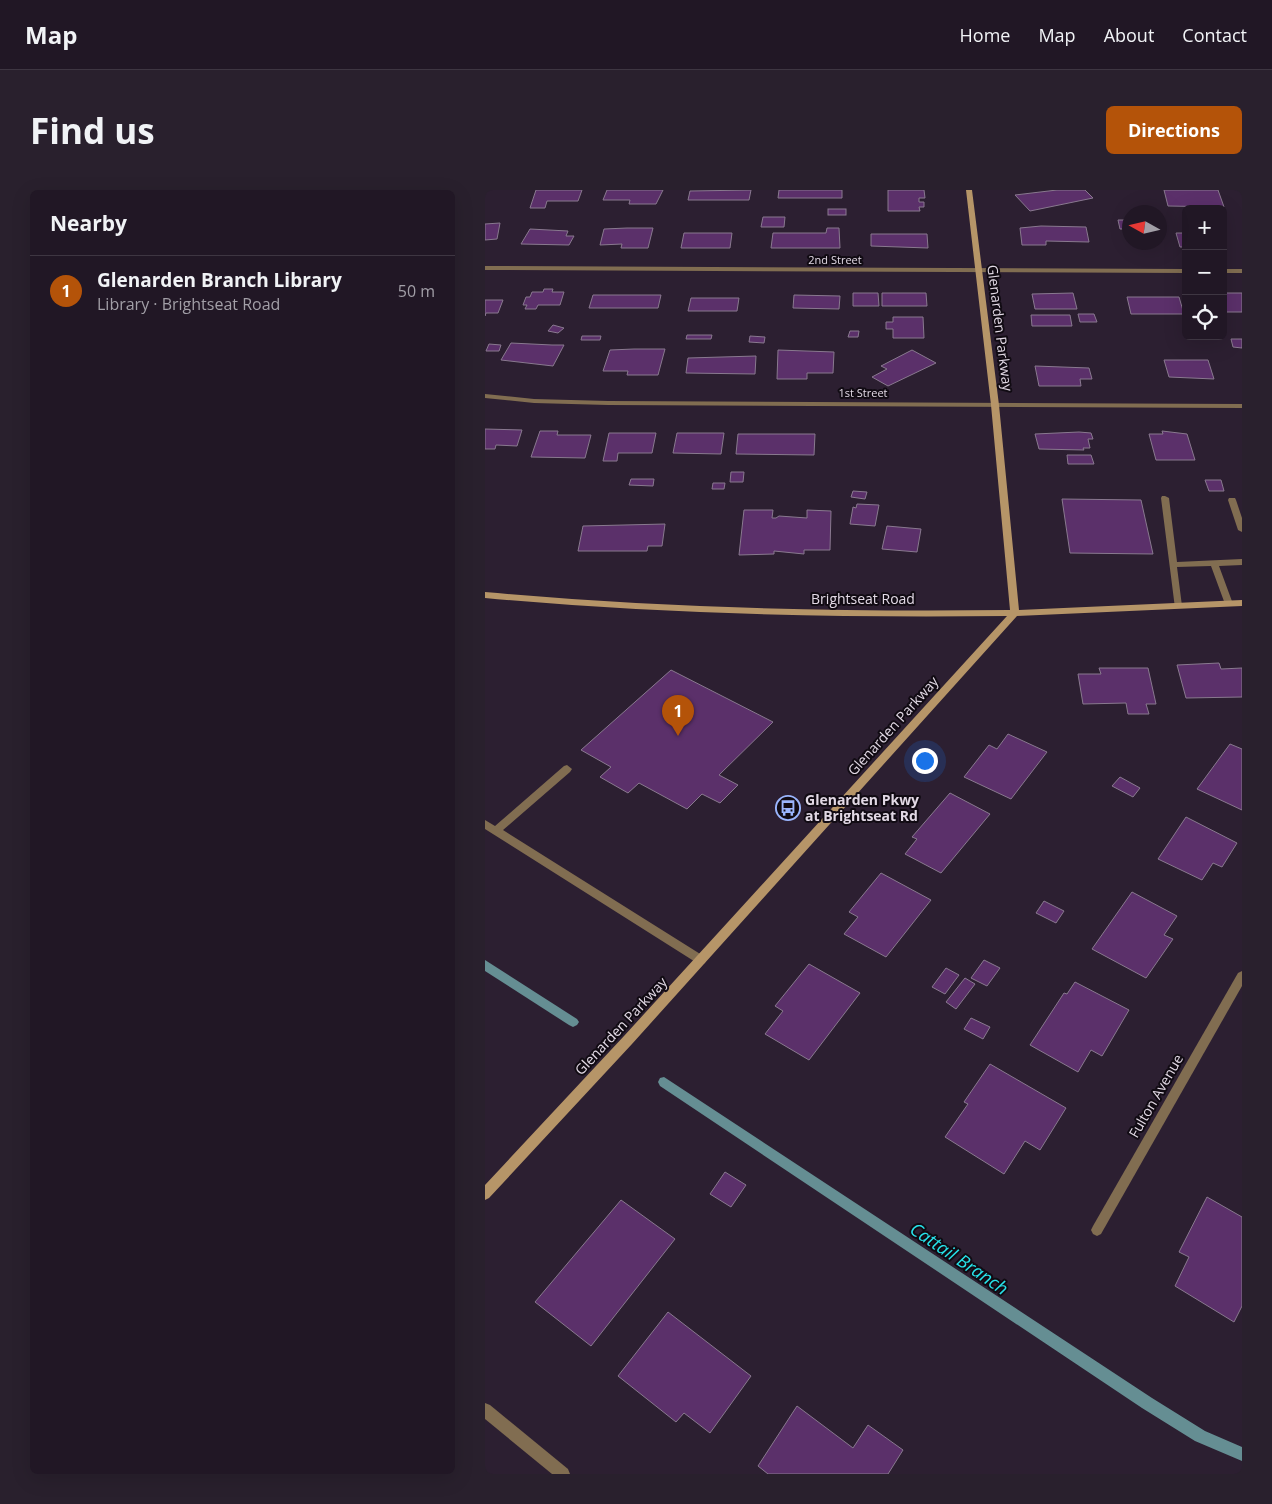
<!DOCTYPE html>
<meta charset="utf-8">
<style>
body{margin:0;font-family:"Open Sans",sans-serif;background:#29202d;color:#f1f3f6}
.controls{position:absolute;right:15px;top:15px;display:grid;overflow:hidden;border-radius:8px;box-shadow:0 5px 20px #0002}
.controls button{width:45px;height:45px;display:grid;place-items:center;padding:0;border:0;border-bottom:1px solid #3e3642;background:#211725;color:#f1f3f6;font:25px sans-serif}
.compass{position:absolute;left:637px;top:15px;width:45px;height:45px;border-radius:50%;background:#211725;box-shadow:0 5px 20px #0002;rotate:278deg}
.you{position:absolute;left:439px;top:570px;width:18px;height:18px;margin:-12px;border:4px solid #fff;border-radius:50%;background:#1a73e8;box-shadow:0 0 0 8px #1a73e833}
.badge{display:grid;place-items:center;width:32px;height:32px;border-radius:50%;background:#b45309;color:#fff;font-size:16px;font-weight:700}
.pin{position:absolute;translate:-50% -41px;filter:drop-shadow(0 1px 2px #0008)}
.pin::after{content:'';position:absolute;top:26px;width:18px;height:15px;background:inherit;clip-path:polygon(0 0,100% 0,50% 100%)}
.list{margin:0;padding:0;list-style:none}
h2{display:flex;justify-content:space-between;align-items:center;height:65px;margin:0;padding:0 20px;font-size:21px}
h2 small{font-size:16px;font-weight:400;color:#a29fa7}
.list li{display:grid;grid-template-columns:32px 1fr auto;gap:15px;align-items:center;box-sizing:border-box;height:70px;padding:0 20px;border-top:1px solid #3e3642}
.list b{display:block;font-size:19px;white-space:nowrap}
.list p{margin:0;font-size:16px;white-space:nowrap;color:#a29fa7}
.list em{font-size:16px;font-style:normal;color:#a29fa7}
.icon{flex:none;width:28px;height:28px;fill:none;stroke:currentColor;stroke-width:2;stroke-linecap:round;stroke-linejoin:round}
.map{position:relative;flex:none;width:757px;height:1284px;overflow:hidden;border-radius:8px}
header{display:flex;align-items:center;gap:30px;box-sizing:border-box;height:70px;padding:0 25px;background:#211725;border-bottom:1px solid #3e3642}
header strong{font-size:24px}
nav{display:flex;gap:28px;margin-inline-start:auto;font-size:18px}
.intro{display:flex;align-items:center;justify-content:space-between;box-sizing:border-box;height:120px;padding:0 30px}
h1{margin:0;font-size:35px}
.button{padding:12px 22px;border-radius:8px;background:#b45309;color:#fff;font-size:18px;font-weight:700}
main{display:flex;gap:30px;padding:0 30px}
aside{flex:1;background:#211725;border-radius:8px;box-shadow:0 5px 20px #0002}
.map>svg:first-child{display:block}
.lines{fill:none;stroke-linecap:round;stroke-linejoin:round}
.stream{fill:#658e93;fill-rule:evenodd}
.building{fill:#5b306a;stroke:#89798f}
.lane{fill:#816d51;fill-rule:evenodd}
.street{fill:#816d51;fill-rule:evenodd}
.secondary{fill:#b69568;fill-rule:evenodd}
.labels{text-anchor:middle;stroke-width:4;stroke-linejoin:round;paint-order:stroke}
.far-street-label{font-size:11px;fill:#e2d9e5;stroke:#110b13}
.street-label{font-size:14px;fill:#e2d9e5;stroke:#110b13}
.poi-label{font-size:14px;font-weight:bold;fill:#e2d9e5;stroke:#110b13;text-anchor:start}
.near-water-label{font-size:18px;font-style:italic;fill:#27e3ea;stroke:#110b13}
</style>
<header>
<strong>Map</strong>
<nav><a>Home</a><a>Map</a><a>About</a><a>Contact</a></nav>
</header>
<div class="intro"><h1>Find us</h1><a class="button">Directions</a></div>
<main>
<aside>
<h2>Nearby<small></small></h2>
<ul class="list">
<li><span class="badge">1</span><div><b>Glenarden Branch Library</b><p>Library · Brightseat Road</p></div><em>50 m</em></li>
</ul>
</aside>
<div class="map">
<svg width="757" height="1284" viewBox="0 0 757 1284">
<rect width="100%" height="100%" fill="#2c1f31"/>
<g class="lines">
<g class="stream">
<polygon points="0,770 92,829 94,832 92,835 88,837 84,835 0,781"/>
<polygon points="179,887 667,1208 720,1241 757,1257 757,1271 710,1251 657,1218 175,896 173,892 175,888"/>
</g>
</g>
<g class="building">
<polygon points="51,0 97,0 93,11 62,11 60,18 45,18"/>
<polygon points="122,0 178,0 171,14 144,14 145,10 118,10"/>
<polygon points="266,0 264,10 203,10 205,1"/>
<polygon points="294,0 357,0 357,8 293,8"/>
<polygon points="403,0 439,0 440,8 434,8 434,12 439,12 439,17 434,17 435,21 403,21"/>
<polygon points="572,0 600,0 608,8 545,21 530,5"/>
<polygon points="679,0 733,0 739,17 683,16"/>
<rect x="343" y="19" width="18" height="6"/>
<polygon points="278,27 300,27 299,37 276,37"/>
<polygon points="633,30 644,30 644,39 635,39"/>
<polygon points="15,33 12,49 0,50 0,34"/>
<polygon points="556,36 601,37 604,52 561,51 561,55 537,55 535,38"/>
<polygon points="142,38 168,38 163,58 136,58 137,54 115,55 119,39"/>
<polygon points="342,38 354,38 355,58 286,58 288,43 341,43"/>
<polygon points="45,39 83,41 81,46 89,46 84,55 36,54"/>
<polygon points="199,43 247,43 245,58 196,58"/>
<polygon points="691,43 701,43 701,57 695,57"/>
<polygon points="386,44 442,44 443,58 386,56"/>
<polygon points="59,99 68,99 67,102 79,102 75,115 53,115 51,119 40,119 42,115 38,115 41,107 45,107 47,102 58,102"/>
<polygon points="368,103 393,103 394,116 368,116"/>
<polygon points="397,103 441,103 442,116 397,116"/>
<polygon points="588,103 592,119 550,119 547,104"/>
<rect x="738" y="103" width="19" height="19"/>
<polygon points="108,105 176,105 173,118 104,118"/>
<polygon points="309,105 355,106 354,119 308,118"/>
<polygon points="642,107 694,107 699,124 646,124"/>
<polygon points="206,108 254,108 252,121 203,121"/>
<polygon points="0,110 18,110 13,123 1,123 0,126"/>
<polygon points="593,124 609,124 612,132 595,132"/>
<polygon points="546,125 585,125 587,136 547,136"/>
<polygon points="408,127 438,127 439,148 408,148 408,139 401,139 401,132 408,132"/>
<polygon points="68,135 79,138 73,143 63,141"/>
<polygon points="365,141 374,141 373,147 363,147"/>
<polygon points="202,145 227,145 226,149 201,149"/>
<polygon points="97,146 116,146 115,150 96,150"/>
<polygon points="265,146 280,147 279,153 264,152"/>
<polygon points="746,149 757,149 757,158 748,157"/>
<polygon points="26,153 67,155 79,155 68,176 16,170"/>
<polygon points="4,154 16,155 14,161 1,161"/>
<polygon points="149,159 180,159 173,185 142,185 143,181 118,181 125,160"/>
<polygon points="293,160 349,162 348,183 322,183 322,189 292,189"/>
<polygon points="427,160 451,173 403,196 387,187 402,179 396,176"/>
<polygon points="271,166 270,184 201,183 203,168"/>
<polygon points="679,170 723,170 729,189 684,187"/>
<polygon points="550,176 604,178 607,189 595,189 596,196 554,196"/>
<polygon points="0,239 37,240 32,256 11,255 10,259 0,259"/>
<polygon points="55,241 73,241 72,245 106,245 100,268 46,267"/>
<polygon points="677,241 702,244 710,270 671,270 664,244 678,244"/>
<polygon points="594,242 606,243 608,249 603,249 605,258 598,258 599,260 554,259 550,244"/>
<polygon points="124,243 171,243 167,263 133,263 132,271 118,271"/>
<polygon points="192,243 239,243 236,264 188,263"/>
<polygon points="253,244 330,244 329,265 251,264"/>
<polygon points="582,265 606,265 609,274 583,274"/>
<polygon points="246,282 259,282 258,292 245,292"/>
<polygon points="146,289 169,289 168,296 144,295"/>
<polygon points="720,290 736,290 739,301 724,301"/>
<polygon points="228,293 240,293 239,299 227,299"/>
<polygon points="368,301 382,302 380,309 366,307"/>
<polygon points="577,309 656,310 668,364 585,363"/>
<polygon points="372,314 394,315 390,336 365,334 368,317 371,318"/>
<polygon points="259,320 288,320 287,328 291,328 294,326 322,328 322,320 346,321 345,360 319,360 319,364 289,361 289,364 254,365"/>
<polygon points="180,334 177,356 163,356 162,361 93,361 98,336"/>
<polygon points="402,336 436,339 432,362 397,359"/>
<polygon points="734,473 736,479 757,478 757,507 701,508 692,475"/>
<polygon points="614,478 663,478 671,514 661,514 664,524 643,524 641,513 598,514 593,484 616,484"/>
<polygon points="186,480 288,532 234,585 253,595 235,613 217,604 202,619 154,593 143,603 115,587 126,577 96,560"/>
<polygon points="523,544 562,562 526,609 479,587 504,555 512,559"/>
<polygon points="745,554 757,559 757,620 712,599"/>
<polygon points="635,587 655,598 648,607 627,596"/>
<polygon points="465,603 505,624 456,683 420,664 432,649 427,647"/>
<polygon points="701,627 752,653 737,677 728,673 717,690 673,669"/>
<polygon points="396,683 446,710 401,767 359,744 373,727 364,722"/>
<polygon points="647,702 692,726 679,745 688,749 661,788 607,759"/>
<polygon points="559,711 579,721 571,733 551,723"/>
<polygon points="499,770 515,778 502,796 486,788"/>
<polygon points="324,774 375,803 324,870 280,844 298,821 290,816"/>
<polygon points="461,778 474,785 460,804 447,797"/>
<polygon points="480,788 490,794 471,819 461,812"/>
<polygon points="590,792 644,820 617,866 606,860 593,882 545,855 579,803 582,804"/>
<polygon points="486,828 505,837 498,849 479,839"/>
<polygon points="505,874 581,918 555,960 540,951 519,984 460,947 483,914 479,912"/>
<polygon points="240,982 261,995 246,1017 225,1004"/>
<polygon points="722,1007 757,1027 757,1116 749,1132 690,1096 704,1067 694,1062"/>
<polygon points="136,1010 190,1049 106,1156 50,1112"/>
<polygon points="183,1122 266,1186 225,1243 199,1223 191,1232 133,1186"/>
<polygon points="312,1216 368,1258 383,1235 418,1260 403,1284 283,1284 273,1276"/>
</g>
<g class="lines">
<g class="lane">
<polygon points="677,306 680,306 684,308 692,372 757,369 757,375 734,376 748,414 747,416 741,416 740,414 726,376 692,377 697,416 696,418 690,418 676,308"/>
<polygon points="744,308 750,308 751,310 757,328 757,342 753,340 743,310"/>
<polygon points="82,575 87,579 85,582 18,640 220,767 221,770 220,773 216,775 212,773 0,639 0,630 10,636 79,576"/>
</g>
<g class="street">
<polygon points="0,76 701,79 701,83 0,80"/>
<rect x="738" y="79" width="19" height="4"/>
<polygon points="0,204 49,209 123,211 757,214 757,218 123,215 49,213 0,208"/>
<polygon points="757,781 757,796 616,1044 612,1046 608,1044 606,1040 608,1036 753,783"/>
<polygon points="0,1213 5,1215 83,1279 85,1284 67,1284 0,1229"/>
</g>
<path class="secondary" d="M481 0H487L514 215 534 420 757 410V416L532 426 147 854 4 1008 0 1010V995L139 846 522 426C348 428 174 424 0 408V402C175 418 350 422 525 420L506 215Z"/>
</g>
<defs>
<symbol id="bus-ring" viewBox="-11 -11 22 22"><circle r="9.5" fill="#110b13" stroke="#9ab5fd" stroke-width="1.5"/><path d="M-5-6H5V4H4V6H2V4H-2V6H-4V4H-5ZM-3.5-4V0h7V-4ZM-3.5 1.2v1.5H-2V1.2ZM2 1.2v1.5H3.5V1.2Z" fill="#9ab5fd"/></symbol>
</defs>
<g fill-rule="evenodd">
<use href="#bus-ring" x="289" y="604" width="28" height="28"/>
</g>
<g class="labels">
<g class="far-street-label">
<text x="350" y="74">2nd Street</text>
<text x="378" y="207">1st Street</text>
</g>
<g class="street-label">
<text transform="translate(515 138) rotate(83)" y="5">Glenarden Parkway</text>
<text x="378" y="414">Brightseat Road</text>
<text transform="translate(408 536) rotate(-48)" y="5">Glenarden Parkway</text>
<text transform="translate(136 836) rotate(-47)" y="5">Glenarden Parkway</text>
<text transform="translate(671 906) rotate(-60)" y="5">Fulton Avenue</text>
</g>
<g class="poi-label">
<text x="320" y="615">Glenarden Pkwy<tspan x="320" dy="16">at Brightseat Rd</tspan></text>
</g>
<g class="near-water-label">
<text transform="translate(474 1069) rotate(34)" y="6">Cattail Branch</text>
</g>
</g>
</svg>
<div class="controls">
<button>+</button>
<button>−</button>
<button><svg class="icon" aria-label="locate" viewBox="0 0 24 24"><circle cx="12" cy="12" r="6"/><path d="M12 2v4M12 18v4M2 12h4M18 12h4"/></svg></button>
</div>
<svg class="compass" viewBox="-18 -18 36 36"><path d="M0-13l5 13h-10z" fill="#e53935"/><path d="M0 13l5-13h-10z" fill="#a29fa7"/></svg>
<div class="you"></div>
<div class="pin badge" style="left:193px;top:546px">1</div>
</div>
</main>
